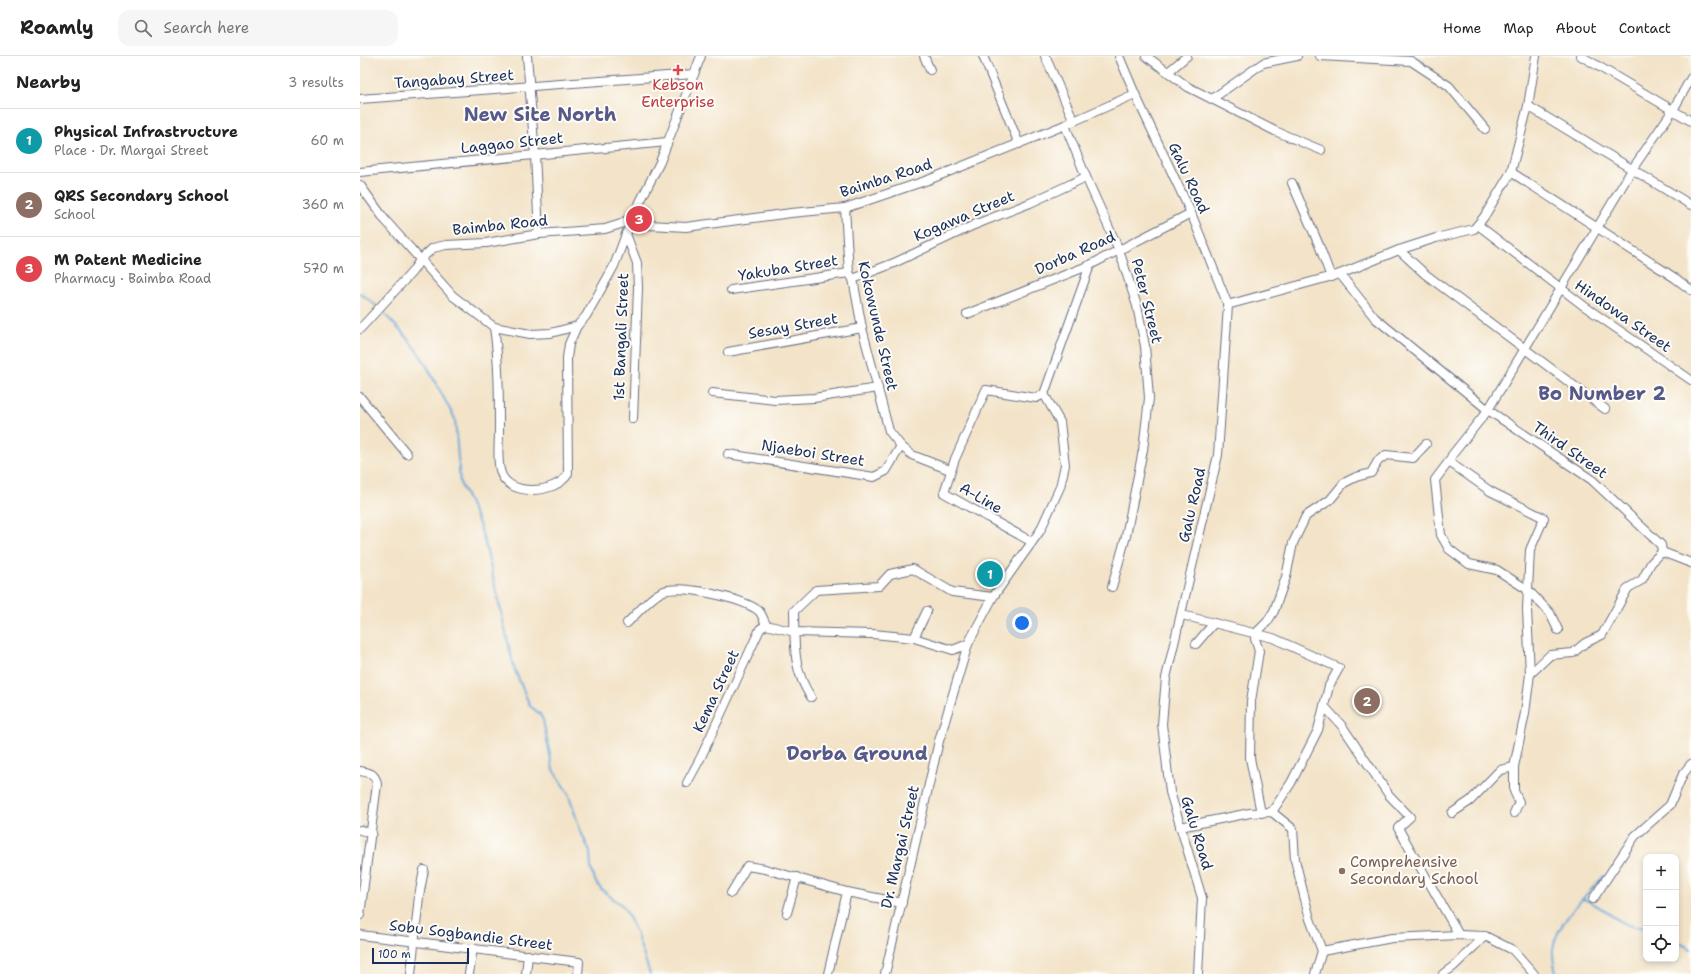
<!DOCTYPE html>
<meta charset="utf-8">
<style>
body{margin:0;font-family:"Shantell Sans",sans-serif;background:#f6f6f6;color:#222}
.controls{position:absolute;right:12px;bottom:12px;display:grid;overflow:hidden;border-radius:8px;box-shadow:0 2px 6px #0003}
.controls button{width:36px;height:36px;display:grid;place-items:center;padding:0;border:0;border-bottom:1px solid #e0e0e0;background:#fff;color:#222;font:20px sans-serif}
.scale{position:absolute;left:12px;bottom:10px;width:97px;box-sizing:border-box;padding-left:4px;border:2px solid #1b2f5e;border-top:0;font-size:11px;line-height:14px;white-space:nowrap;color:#1b2f5e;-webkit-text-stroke:3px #fdfcf7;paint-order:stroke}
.you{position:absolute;left:662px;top:567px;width:14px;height:14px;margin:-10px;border:3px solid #fff;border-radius:50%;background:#1a73e8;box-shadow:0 0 0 6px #1a73e833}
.badge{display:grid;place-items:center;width:26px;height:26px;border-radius:50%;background:#111827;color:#fff;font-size:13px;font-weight:700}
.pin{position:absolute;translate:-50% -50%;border:2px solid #fff;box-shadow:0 1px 4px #0006}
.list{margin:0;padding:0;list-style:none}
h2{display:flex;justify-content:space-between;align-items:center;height:52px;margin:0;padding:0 16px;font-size:17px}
h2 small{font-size:13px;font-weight:400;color:#767676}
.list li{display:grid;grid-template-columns:26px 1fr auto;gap:12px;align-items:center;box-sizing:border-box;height:64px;padding:0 16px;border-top:1px solid #e0e0e0}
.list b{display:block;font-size:15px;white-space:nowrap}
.list p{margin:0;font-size:13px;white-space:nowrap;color:#767676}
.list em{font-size:13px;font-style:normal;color:#767676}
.icon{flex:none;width:22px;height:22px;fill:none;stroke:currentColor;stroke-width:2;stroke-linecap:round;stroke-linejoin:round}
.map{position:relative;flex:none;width:1331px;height:918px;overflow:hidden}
header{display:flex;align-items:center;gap:24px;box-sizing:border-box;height:56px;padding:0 20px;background:#fff;border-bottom:1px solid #e0e0e0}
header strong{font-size:19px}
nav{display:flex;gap:22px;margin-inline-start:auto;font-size:14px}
.search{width:280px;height:36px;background:#f6f6f6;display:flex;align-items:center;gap:10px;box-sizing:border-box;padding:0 14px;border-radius:12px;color:#767676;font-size:15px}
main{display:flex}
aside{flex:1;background:#fff}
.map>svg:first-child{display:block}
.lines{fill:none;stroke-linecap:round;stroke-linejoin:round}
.stream{stroke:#67a8db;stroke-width:2}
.street-casing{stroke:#676e83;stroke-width:10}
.street{stroke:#fff;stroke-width:8}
.health-dot{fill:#e0444e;stroke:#fdfcf7;stroke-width:1.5}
.education-dot{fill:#8d6e63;stroke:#fdfcf7;stroke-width:1.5}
.labels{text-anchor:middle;stroke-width:4;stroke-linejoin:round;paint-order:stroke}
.street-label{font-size:15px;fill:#1b2f5e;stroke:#fdfcf7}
.health-label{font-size:15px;fill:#be3a42;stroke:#fdfcf7}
.education-label{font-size:15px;fill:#785e54;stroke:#fdfcf7;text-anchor:start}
.district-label{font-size:19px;font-weight:bold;fill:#56598a;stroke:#fdfcf7}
</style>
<header>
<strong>Roamly</strong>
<div class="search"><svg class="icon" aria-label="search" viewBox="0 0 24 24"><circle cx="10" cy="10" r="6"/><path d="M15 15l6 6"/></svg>Search here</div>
<nav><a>Home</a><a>Map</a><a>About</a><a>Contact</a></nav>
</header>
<main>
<aside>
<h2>Nearby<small>3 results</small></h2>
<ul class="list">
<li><span class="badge" style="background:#0f9aa8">1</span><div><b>Physical Infrastructure</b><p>Place · Dr. Margai Street</p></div><em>60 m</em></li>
<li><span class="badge" style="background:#8d6e63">2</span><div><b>QRS Secondary School</b><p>School</p></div><em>360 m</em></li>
<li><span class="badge" style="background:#e0444e">3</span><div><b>M Patent Medicine</b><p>Pharmacy · Baimba Road</p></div><em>570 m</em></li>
</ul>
</aside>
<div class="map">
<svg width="1331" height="918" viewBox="0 0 1331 918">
<rect width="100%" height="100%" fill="#fdfcf7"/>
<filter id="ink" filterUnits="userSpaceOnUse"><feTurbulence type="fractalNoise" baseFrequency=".025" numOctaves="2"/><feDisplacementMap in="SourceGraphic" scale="8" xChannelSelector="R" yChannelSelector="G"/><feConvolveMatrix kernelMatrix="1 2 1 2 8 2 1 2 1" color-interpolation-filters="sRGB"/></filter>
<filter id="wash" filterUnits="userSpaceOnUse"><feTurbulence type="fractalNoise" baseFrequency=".012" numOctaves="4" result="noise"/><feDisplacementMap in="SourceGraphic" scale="16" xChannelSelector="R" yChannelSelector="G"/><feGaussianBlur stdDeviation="0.9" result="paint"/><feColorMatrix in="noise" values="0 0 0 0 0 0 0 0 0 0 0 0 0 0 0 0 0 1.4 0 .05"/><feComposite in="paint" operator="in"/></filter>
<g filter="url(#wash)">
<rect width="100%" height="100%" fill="#f3e3c8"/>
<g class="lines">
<g class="stream">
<polyline points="0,237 18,251"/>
<polyline points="21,254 49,284 64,305 95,363 100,427 118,465 125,487 154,612 170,650 180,658 183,664 193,714 208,737 221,776 230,796 231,812 236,827 242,834 264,851 275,874 290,918"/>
<path d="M1223 843C1246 850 1261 875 1286 871"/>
<polyline points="1316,885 1331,893"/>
<path d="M1196 918C1195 910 1192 901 1193 893 1196 867 1227 838 1244 820"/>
</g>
</g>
</g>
<g filter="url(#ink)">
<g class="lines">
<defs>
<g id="street">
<polyline points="167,0 175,99 179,178"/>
<polyline points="564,0 570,14"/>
<polyline points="623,0 659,88"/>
<polyline points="685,0 714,65"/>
<polyline points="759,0 775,38 831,157 868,249 858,399 806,622 802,668 810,736 842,842 838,918"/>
<polyline points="786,0 828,31 915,75 961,94"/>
<polyline points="960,0 1051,5 1089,30 1125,73"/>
<polyline points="1221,0 1331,65"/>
<polyline points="808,16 827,0"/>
<polyline points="0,43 334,18"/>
<polyline points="852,43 903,7 937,0"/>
<polyline points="1168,50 1331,149"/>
<polyline points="705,69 726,121 759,194 777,250 785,290 789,342 783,394 766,480 752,531"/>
<polyline points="0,116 307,86"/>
<polyline points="1151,116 1315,222 1331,234"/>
<polyline points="932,127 959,189 971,221"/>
<polyline points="0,129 25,164 93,240 134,271 170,278 191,277 217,270 226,260 254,210 273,160 300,106 341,0"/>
<polyline points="485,152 489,217 493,223 502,272 529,375 541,390 552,399 590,414"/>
<polyline points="270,168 326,171 431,157 485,152 568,124 705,69 775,38"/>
<polyline points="1118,169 1224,250 1331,324"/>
<polyline points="266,178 277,207 278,232 273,363"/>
<polyline points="1039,194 1065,218 1245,353"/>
<polyline points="980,218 1015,262 1128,354 1273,112 1313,54 1331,22"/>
<polyline points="493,223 534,207 614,169 670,147 726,121"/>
<polyline points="371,234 489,217"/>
<polyline points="867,249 980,218 1039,194 1076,182 1114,173 1124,161 1151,116 1168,50 1176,0"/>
<polyline points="607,258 730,209 831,157"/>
<path d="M134 271C139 305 139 340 139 375 139 388 137 402 140 414 146 442 196 438 208 418L207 302 209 288 217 270"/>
<polyline points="0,273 52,216 60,204 73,192 86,189 126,187 179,178 245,173 261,168 273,160"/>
<polyline points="368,296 502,272"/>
<polyline points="352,337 415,344 454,342 518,332"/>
<polyline points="0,341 47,398"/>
<polyline points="368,398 514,421 526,415 541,390"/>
<polyline points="1090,404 1075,424 1081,479 1089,493 1109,508 1137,514 1168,534 1190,557 1198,574"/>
<polyline points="672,486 584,437 595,403 626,334 676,342 684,338"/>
<polyline points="1302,496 1331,507"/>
<polyline points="822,559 913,582 979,612 969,630 958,674 931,727 912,756"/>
<path d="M267 567C277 558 292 539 304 535 324 529 382 542 399 555 402 558 404 565 406 569"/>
<polyline points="554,582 593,594 608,588"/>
<polyline points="836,588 854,567"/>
<polyline points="1170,618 1190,599 1213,597 1225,587 1242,579 1268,532 1282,524 1291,507 1302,496"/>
<path d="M451 641C432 613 435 587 434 555L456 534 519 530 530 518 553 513 592 536 633 541"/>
<polyline points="964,650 982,670 1029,739 1050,761 1038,772 1099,879"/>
<polyline points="1154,711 1154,735 1159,746 1154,757"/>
<path d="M0 715C10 717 15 717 17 728L0 859"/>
<polyline points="327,727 341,701 400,573 406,569 435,576 513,578 554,582 567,555"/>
<polyline points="901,757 890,702 891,645 899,595 895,583 896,577 907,566 914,555 926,521 933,487 946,460 970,444 984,427 996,421 1011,417 1018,405 1026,399 1053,402 1066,388"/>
<polyline points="1092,757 1110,745 1140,714 1154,711 1165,657 1170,618 1167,553 1170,494 1184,462 1130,435 1092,408 1090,404 1092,399 1128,354 1232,424 1301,489 1302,496"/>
<polyline points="820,771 890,757 912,756 933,773 935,804 950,863 962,895"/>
<polyline points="0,774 12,777"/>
<polyline points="371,837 387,810 405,813 487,836"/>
<polyline points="1233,843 1275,780 1310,749 1323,718 1331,708"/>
<polyline points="427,857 437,821"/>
<polyline points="0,879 219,906 218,918"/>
<polyline points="962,895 1032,882 1099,879 1125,880 1153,894 1174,918"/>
<polyline points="51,918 59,840 64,814"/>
<polyline points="109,918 113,892"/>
<polyline points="166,918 168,899"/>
<polyline points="468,918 487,836 542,847"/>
<polyline points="525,918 579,685 608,588 633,541 680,475 700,431 705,409 700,366 684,338 730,209"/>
<polyline points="955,918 962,895"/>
<polyline points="1083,918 1094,910 1125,880"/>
</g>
</defs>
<use href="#street" class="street-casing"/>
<use href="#street" class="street"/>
</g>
</g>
<path class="health-dot" d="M316 8h4v4h4v4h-4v4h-4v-4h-4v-4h4z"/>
<circle class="education-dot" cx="982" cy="815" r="4"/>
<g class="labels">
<g class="street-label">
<text transform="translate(94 23) rotate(-4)" y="5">Tangabay Street</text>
<text transform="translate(152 87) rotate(-6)" y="5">Laggao Street</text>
<text transform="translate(526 122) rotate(-18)" y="5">Baimba Road</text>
<text transform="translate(829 122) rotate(65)" y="5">Galu Road</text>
<text transform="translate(604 160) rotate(-23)" y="5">Kogawa Street</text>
<text transform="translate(140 169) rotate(-6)" y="5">Baimba Road</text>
<text transform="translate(715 197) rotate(-24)" y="5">Dorba Road</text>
<text transform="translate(428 212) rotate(-9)" y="5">Yakuba Street</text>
<text transform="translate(787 245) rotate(76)" y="5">Peter Street</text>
<text transform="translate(1263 260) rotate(35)" y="5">Hindowa Street</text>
<text transform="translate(433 270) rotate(-10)" y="5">Sesay Street</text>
<text transform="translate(518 270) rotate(77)" y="5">Kokowunde Street</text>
<text transform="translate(261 281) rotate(-88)" y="5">1st Bangali Street</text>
<text transform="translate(1210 394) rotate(35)" y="5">Third Street</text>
<text transform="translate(453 397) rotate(9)" y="5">Njaeboi Street</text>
<text transform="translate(621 442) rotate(30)" y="5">A-Line</text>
<text transform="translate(832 449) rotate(-77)" y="5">Galu Road</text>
<text transform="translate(356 635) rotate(-65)" y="5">Kema Street</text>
<text transform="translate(837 777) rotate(73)" y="5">Galu Road</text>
<text transform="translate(540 791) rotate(-77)" y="5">Dr. Margai Street</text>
<text transform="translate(111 879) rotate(7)" y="5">Sobu Sogbandie Street</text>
</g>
<g class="health-label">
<text x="318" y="34">Kebson<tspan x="318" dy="17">Enterprise</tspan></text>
</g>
<g class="education-label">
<text x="990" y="811">Comprehensive<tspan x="990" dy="17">Secondary School</tspan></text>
</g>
<g class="district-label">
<text x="180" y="65">New Site North</text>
<text x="1242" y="344">Bo Number 2</text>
<text x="497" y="704">Dorba Ground</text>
</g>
</g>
</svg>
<div class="controls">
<button>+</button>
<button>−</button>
<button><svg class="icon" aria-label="locate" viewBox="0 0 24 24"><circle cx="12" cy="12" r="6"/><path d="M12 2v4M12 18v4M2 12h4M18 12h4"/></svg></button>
</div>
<div class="scale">100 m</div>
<div class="you"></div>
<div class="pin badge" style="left:630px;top:518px;background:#0f9aa8">1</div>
<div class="pin badge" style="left:1007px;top:645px;background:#8d6e63">2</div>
<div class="pin badge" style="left:279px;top:163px;background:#e0444e">3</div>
</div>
</main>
